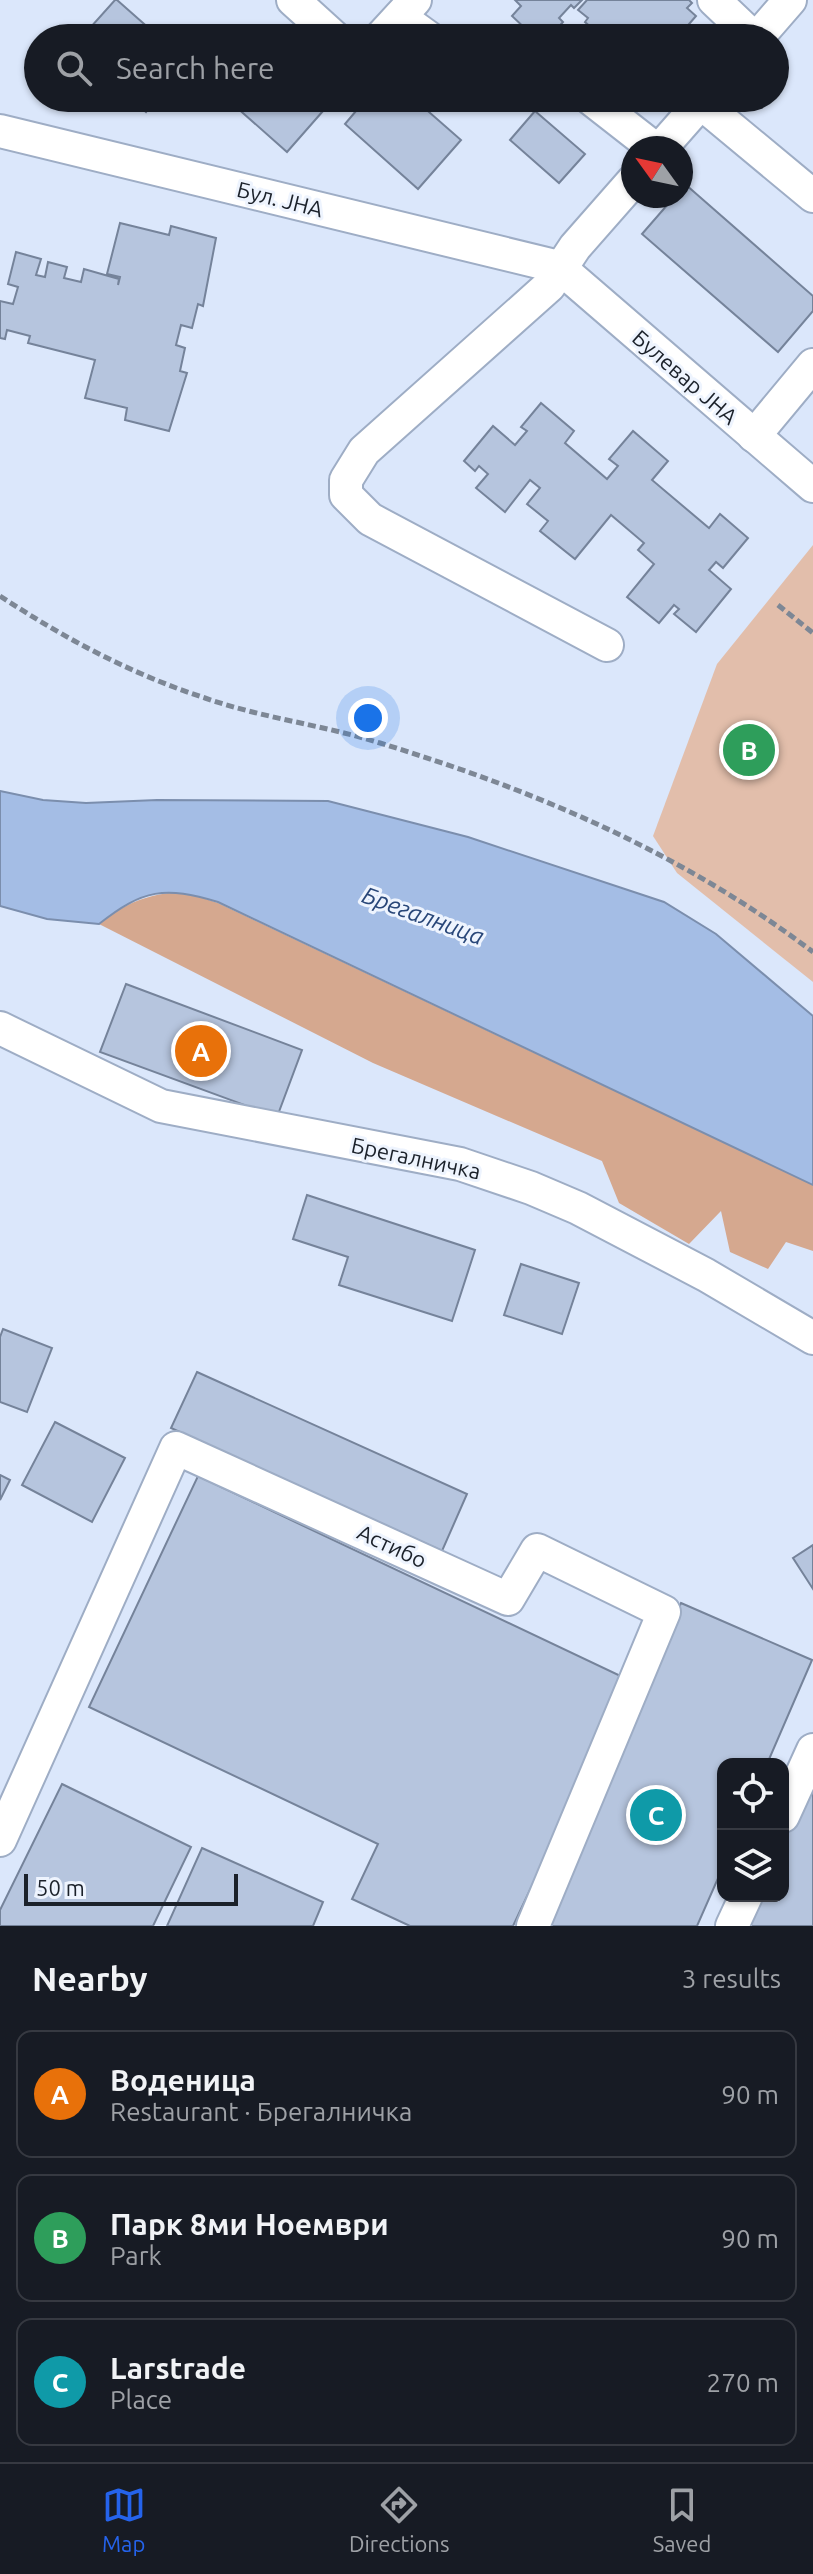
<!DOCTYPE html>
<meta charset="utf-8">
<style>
body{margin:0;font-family:Ubuntu,sans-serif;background:#20242c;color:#f1f3f6}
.controls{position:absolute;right:24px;bottom:24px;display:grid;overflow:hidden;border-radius:16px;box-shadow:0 2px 6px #0004}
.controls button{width:72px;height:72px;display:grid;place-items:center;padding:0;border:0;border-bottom:2px solid #363941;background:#171b24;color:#f1f3f6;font:40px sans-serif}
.compass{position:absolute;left:621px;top:136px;width:72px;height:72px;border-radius:50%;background:#171b24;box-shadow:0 2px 6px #0004;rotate:303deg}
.scale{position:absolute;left:24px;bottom:20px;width:214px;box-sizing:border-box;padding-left:8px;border:4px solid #1b212a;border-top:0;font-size:22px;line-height:28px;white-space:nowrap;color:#1b212a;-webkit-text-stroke:6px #eef4fe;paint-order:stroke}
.you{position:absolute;left:368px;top:718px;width:28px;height:28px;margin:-20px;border:6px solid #fff;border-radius:50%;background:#1a73e8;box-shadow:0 0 0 12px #1a73e833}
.badge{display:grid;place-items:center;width:52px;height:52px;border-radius:50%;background:#2563eb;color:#fff;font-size:26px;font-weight:700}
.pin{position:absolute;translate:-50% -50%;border:4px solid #fff;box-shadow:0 2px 8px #0006}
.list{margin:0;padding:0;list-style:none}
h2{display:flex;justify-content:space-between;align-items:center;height:104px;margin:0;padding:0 32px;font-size:34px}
h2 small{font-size:26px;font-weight:400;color:#9ea1a6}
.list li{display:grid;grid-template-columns:52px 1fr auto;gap:24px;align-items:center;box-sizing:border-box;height:128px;margin:0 16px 16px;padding:0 16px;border:2px solid #363941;border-radius:16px}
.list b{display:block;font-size:30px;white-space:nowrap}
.list p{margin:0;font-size:26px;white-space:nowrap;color:#9ea1a6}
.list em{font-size:26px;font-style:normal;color:#9ea1a6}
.icon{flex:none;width:44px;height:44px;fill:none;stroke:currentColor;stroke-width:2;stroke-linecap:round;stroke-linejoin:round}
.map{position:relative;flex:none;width:813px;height:1926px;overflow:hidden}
.search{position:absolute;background:#171b24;box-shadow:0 2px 6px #0004;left:24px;right:24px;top:24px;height:88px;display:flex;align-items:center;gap:20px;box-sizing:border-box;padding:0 28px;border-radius:44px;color:#9ea1a6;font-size:30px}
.sheet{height:536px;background:#171b24}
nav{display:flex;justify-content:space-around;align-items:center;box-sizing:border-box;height:112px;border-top:2px solid #363941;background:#171b24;font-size:22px;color:#9ea1a6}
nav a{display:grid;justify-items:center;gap:4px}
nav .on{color:#2563eb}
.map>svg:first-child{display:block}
.green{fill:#e2beab}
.forest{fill:#d5a88f}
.water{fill:#a4bde5;stroke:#7b8ead;stroke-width:2}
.building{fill:#b6c5de;stroke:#75839a;stroke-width:2}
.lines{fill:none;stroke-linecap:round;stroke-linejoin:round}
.minor-casing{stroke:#9eadc5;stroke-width:36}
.path{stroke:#7d8795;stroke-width:5;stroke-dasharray:8 4;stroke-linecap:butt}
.minor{stroke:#fff;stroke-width:32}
.labels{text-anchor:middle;stroke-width:6;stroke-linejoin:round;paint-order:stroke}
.street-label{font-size:22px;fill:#1b212a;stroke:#eef4fe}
.water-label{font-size:24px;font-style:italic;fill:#294779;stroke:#eef4fe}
</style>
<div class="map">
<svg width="813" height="1926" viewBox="0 0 813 1926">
<rect width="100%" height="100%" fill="#dbe7fb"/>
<polygon class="green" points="813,545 813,982 677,873 653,836 717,664"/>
<path class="forest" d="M182 891 218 903 813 1185V1251L786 1242 768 1269 730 1252 721 1211 689 1244 619 1203 602 1161 373 1063 99 924C126 902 147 895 182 891Z"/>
<path class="water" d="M0 791 43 800 86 803 157 800 328 801 468 837 664 902 716 934 813 1016V1185L218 902C165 886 143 889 99 924L47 919 0 906Z"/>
<g class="building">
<polygon points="115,0 117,0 160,38 81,38"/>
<polygon points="515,0 582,0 574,8 571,5 559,18 563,22 549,38 534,28 530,33 512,16 521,6"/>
<polygon points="587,0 689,0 692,3 687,8 696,16 677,38 621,38 615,30 603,38 585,22 588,18 578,10"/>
<polygon points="130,98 158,98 146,112"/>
<polygon points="226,98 324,98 330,103 287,152"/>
<polygon points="367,98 413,98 461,140 418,189 345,124"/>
<polygon points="535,111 585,154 559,183 510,140"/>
<polygon points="685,184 813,296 813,311 778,352 642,234 675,196 681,196"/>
<polygon points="120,223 169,235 171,226 216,238 203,306 198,304 192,328 181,325 176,345 185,348 180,371 187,373 169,431 125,420 127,408 85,398 95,360 28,343 30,336 7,330 5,339 0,338 0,301 13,304 18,287 8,284 16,252 41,259 36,275 45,277 48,262 67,267 64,278 81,282 84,269 119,279 118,285 120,277 107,274"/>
<polygon points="541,403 574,431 565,443 607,479 618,466 609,459 633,431 668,461 652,480 709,528 720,514 748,538 723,568 716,562 709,570 731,589 696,632 674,614 679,609 674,605 659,623 627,597 654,564 638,550 644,543 611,515 575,559 540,531 548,521 527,504 540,488 530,480 505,512 476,488 488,474 479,466 475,471 464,461 493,426 515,445 527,431 521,427"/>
<polygon points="126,984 302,1050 277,1117 100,1052"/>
<polygon points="307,1195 475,1250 452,1321 339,1285 348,1257 293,1239"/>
<polygon points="521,1264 579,1283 562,1334 504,1315"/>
<polygon points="3,1329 52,1348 27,1412 0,1402 0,1337"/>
<polygon points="197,1372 467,1494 442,1551 171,1428"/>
<polygon points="55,1422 125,1458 92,1522 22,1485"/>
<polygon points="0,1475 10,1480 0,1500"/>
<polygon points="198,1476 629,1680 513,1926 410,1926 352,1899 378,1844 89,1707"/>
<polygon points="813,1545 813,1589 793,1558"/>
<polygon points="681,1603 812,1660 767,1764 723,1764 723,1867 697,1926 542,1926"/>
<polygon points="813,1763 813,1926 738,1926 752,1896 783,1896 783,1829"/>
<polygon points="62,1784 191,1847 153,1926 0,1926 0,1910"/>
<polygon points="202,1848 323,1902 313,1926 167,1926"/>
</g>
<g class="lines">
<defs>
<g id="minor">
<polyline points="293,0 335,38"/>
<polyline points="714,0 754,38"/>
<polyline points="400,17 429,38"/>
<polyline points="380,38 415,0"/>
<polyline points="757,38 790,0"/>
<polyline points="590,98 654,148"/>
<polyline points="701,103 813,196"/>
<polyline points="0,131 559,267 813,486"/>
<polyline points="661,148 705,98"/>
<polyline points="754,436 813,365"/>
<polyline points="607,645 370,519 346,495 346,480 364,451 549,286 575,247 633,181"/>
<polyline points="0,1028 161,1106 460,1164 531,1188 578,1208 706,1275 813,1338"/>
<polyline points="783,1816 813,1750"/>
<polyline points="0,1840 176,1448 508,1599 537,1550 664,1612 533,1926"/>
<polyline points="732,1926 746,1896"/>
</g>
</defs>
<use href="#minor" class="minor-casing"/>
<g class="path">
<path d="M0 596C64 638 131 674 205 698 262 718 323 725 380 743 537 791 682 853 813 952"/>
<polyline points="778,605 813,633"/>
</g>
<use href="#minor" class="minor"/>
</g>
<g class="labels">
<g class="street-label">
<text transform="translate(280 199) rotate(14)" y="8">Бул. ЈНА</text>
<text transform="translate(685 377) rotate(41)" y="8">Булевар ЈНА</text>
<text transform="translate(416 1158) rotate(12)" y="8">Брегалничка</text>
<text transform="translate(392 1546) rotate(25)" y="8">Астибо</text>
</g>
<g class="water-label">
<text transform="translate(423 916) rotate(20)" y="8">Брегалница</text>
</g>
</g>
</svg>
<div class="controls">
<button><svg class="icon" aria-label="locate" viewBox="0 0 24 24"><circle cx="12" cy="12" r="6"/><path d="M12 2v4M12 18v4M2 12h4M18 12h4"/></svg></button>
<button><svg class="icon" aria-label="layers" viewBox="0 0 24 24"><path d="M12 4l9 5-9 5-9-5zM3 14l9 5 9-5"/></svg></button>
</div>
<svg class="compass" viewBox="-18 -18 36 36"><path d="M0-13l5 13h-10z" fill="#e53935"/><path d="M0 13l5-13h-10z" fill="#9ea1a6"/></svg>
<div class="scale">50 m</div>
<div class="you"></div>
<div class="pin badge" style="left:201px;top:1051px;background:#e8710a">A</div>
<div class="pin badge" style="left:749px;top:750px;background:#2e9e5b">B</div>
<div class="pin badge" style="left:656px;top:1815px;background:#0f9aa8">C</div>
<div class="search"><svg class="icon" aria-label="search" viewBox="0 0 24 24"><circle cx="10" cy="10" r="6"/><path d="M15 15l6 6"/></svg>Search here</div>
</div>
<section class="sheet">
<h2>Nearby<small>3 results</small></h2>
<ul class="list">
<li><span class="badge" style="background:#e8710a">A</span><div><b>Воденица</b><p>Restaurant · Брегалничка</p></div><em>90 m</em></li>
<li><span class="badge" style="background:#2e9e5b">B</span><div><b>Парк 8ми Ноември</b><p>Park</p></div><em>90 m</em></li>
<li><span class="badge" style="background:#0f9aa8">C</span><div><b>Larstrade</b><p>Place</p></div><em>270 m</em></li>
</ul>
</section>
<nav>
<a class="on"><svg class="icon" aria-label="map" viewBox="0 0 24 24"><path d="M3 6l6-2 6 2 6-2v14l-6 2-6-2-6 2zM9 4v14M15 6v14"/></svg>Map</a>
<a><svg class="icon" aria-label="directions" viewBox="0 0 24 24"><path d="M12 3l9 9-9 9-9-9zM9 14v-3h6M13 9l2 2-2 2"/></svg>Directions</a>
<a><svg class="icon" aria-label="saved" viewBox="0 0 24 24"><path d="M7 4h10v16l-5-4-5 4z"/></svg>Saved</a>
</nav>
